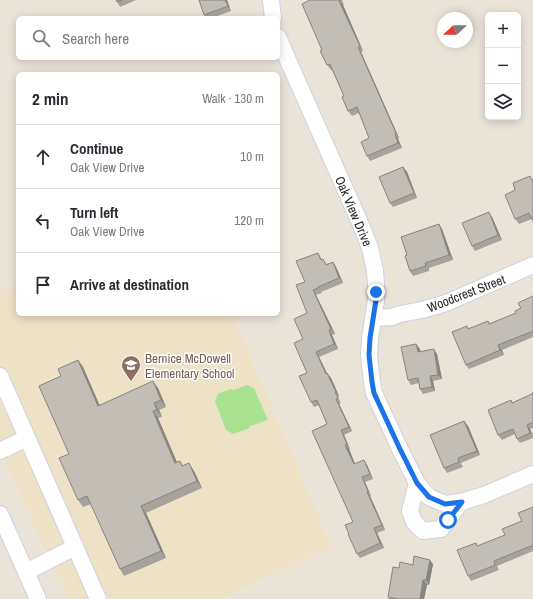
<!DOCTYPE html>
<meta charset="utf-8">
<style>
body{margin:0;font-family:"Archivo Narrow",sans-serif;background:#f7f7f7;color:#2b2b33}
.controls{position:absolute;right:12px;top:12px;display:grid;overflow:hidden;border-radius:6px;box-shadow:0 2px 10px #0003}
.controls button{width:36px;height:36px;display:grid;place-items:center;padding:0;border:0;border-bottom:1px solid #e1e1e2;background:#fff;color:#2b2b33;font:20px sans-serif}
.compass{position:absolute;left:437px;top:12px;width:36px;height:36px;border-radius:50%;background:#fff;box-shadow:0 2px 10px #0003;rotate:249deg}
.stop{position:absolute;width:12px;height:12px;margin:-9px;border:3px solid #1a73e8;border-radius:50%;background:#fff}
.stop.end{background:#1a73e8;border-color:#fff;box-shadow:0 1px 4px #0008}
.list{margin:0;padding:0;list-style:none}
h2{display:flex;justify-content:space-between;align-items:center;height:52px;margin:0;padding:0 16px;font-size:17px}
h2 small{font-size:13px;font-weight:400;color:#7c7c81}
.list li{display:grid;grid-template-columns:26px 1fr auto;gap:12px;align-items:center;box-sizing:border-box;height:64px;padding:0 16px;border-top:1px solid #e1e1e2}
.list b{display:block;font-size:15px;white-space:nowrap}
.list p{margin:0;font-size:13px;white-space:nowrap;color:#7c7c81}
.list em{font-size:13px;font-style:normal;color:#7c7c81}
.icon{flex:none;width:22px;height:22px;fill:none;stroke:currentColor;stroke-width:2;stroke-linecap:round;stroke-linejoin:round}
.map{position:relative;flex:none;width:533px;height:599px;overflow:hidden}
.search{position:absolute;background:#fff;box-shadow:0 2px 10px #0003;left:16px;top:16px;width:264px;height:44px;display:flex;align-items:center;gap:10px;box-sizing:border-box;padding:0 14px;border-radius:6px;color:#7c7c81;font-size:15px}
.panel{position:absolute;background:#fff;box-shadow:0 2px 10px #0003;left:16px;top:72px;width:264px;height:244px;border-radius:6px}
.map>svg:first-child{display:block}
.education{fill:#ede2c6}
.green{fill:#a9e392}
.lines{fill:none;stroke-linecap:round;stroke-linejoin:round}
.minor-casing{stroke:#cdd0e1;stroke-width:18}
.minor{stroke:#fff;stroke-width:16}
.wall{fill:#a7a39c}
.shaded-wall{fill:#88847f}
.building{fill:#c2bdb5;stroke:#88847f}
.route{stroke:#1a73e8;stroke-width:5}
.labels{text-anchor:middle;stroke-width:3;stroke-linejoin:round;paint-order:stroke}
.street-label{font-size:13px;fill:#272727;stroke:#fff}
.education-label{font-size:13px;fill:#785e54;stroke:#fff;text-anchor:start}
</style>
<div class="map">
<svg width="533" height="599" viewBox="0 0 533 599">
<rect width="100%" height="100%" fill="#eae3d8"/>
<polygon class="education" points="18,284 18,314 232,314 332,547 221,599 67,599 0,449 0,292"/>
<polygon class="green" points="247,385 254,388 268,420 250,426 248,429 233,434 226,430 215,401 218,394 230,389 234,390"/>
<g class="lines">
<defs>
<g id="minor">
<polyline points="271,0 273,18"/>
<polyline points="278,37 291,67 361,225 370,248 375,271 376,284 376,300 370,338 369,355 372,382 374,393 399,447 417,483 429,497 445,504 461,502 484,495 533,474"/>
<polyline points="373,318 392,317 400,314 422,310 446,303 533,265"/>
<polyline points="0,376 98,599"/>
<polyline points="0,451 27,438"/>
<polyline points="417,483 410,511 414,522 423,531 441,529 461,502"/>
<polyline points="0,514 38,599"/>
<polyline points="26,572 75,547"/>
</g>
</defs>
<use href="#minor" class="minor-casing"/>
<use href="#minor" class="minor"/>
</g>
<g class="wall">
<polygon points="116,0 136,0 120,7"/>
<polygon points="227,0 231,11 212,18 207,18 204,15"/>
<polygon points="310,0 342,0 344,5 343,5 363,51 361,52 399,138 398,139 402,148 370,161 367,156 369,138 359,113 352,116 348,111 344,96 332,70 331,70 327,65 322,50"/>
<polygon points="403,167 407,172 417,198 393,207 390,203"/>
<polygon points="530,176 533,180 533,222 532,219 519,224 515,219 515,190"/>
<polygon points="492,217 502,240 475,251 472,246"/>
<polygon points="442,229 453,260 429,268 429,271 413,276 410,271 407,255"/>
<polygon points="318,253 322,260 327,264 333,262 336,267 343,283 321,292 322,293 316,295 335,334 332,335 338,349 319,357 327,373 331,378 339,396 338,397 341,403 339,404 352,431 344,435 350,449 349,449 355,464 367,465 373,479 365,482 371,496 370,496 385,530 377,533 384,548 360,558 357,554 349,534 353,522 327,424 319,405 314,407 311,402 303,339"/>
<polygon points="533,296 533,337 502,350 504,355 469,369 466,365 469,328 490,324 516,313"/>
<polygon points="420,349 420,352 437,354 442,379 433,381 435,391 423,394 420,389 419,383 411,385 408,380"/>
<polygon points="78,360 83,367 99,405 158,388 166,407 159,410 162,417 158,418 177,462 180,461 183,466 194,471 202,488 146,513 166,558 124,576 120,569 91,504 83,507 78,500 69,454"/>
<polygon points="533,392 533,428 530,429 533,436 533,438 520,443 517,439 515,434 502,440 498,435 511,400 513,403 532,394"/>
<polygon points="464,421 468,426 480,455 461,463 463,467 447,473 444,468"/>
<polygon points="533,507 533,551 497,566 499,570 471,581 468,576 505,535 522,521"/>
<polygon points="433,564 429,585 427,585 424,599 389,599 388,597 399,568 413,565"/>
</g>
<g class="shaded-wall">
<polygon points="225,0 227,0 231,11 228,6"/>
<polygon points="339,1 343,5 363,51 360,46"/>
<polygon points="358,47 361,52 399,138 396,133"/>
<polygon points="395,134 398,139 402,148 398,143"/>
<polygon points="403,167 407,172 417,198 414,193"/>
<polygon points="489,212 492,217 502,240 498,235"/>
<polygon points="439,224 442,229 453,260 449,255"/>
<polygon points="333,262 336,267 343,283 339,278"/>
<polygon points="313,290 316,295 335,334 331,329"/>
<polygon points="329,330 332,335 338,349 334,344"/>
<polygon points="416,344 420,349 421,357 418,352"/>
<polygon points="498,345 502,350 504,355 500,350"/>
<polygon points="434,349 437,354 442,379 438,375"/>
<polygon points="316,352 319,357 329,378 326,374"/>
<polygon points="78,360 83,367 103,413 98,406"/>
<polygon points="327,373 331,378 339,396 336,392"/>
<polygon points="430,376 433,381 435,391 432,387"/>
<polygon points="153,381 158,388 166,407 161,400"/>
<polygon points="336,399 339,404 352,431 349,427"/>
<polygon points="154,403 159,410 162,417 157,410"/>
<polygon points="153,411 158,418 180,470 175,463"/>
<polygon points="464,421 468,426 480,455 477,451"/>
<polygon points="527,425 530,429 533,436 530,433"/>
<polygon points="341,430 344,435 350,449 347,444"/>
<polygon points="345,445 349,449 357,469 354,464"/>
<polygon points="364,460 367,465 373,479 370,474"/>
<polygon points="189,463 194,471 202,488 197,481"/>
<polygon points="362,477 365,482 371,496 368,491"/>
<polygon points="367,492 370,496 385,530 382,525"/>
<polygon points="141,506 146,513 166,558 161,551"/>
<polygon points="374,528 377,533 384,548 380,543"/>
<polygon points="430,560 433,564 429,585 426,580"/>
<polygon points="423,580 427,585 424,599 420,599"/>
</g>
<g class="building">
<polygon points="116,0 122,0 117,2"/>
<polygon points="199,0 225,0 228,6 204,15"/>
<polygon points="310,0 341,0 339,1 360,46 358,47 396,133 395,134 398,143 367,156 361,142 369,138 357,107 348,111 342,97 344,96 330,64 327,65 320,51 322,50 302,4"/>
<polygon points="403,167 414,193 390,203 379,177"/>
<polygon points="530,176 533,182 533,221 529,213 515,219 505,195 515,190 513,183"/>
<polygon points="489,212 498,235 472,246 462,223"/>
<polygon points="439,224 449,255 425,263 426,266 410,271 405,256 407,255 401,237"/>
<polygon points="318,253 321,260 323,259 326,265 333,262 339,278 318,287 318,288 313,290 331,329 329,330 334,344 316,352 326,374 327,373 336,392 335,392 338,398 336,399 349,427 341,430 347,444 345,445 354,464 364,460 370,474 362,477 368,491 367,492 382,525 374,528 380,543 357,554 348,534 349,534 345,525 353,522 312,431 327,424 317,400 311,402 299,376 307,373 294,343 303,339 294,319 307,313 296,285 305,282 296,261"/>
<polygon points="533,296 533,331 498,345 500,350 466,365 452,332 467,326 468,329 488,321 489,324 516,313 515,311 521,308 518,303"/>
<polygon points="416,344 418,352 434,349 438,375 430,376 432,387 420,389 418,378 408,380 401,347"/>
<polygon points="78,360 98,406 153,381 161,400 154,403 157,410 153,411 160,428 175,463 180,461 182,466 189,463 197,481 141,506 161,551 120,569 87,496 78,500 59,458 69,454 39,386 61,376 58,369"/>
<polygon points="533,392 533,422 527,425 530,433 517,439 513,429 498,435 488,410 511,400 512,403 532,394 532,393"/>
<polygon points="464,421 477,451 458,458 459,462 444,468 430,435"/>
<polygon points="533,507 533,545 494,561 495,565 468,576 457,550 476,543 477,546 505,535 502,529 522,521 518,513"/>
<polygon points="414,556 430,560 426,580 423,580 420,599 399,599 388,597 393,567 399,568 400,562 413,565"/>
</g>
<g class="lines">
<polyline class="route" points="376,292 376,300 370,338 369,355 372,382 374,393 399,447 417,483 429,497 445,504 462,502 448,520"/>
</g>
<defs>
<symbol id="school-pin" viewBox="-11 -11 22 30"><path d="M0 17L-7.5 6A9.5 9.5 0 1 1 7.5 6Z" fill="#8d6e63" stroke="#fff"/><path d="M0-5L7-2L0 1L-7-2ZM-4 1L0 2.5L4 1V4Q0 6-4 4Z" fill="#fff"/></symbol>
</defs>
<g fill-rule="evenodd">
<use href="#school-pin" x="120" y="354" width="22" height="30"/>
</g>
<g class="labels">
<g class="street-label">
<text transform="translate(354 211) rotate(67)" y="5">Oak View Drive</text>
<text transform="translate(466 293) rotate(-21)" y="5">Woodcrest Street</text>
</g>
<g class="education-label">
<text x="145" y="363">Bernice McDowell<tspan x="145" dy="15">Elementary School</tspan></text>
</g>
</g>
</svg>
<div class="controls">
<button>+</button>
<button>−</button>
<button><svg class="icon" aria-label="layers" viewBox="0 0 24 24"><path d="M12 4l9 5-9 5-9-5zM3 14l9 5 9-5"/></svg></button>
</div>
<svg class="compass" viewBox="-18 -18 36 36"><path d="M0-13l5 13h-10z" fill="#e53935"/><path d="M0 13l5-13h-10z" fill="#7c7c81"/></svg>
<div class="stop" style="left:448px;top:520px"></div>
<div class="stop end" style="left:376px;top:292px"></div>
<div class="search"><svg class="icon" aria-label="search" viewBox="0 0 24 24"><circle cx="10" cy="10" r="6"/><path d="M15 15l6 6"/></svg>Search here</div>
<section class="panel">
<h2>2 min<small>Walk · 130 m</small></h2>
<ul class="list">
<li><svg class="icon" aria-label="ahead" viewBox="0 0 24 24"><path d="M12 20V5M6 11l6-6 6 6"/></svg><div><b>Continue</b><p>Oak View Drive</p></div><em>10 m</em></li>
<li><svg class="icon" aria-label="left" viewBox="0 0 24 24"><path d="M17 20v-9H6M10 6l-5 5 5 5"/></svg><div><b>Turn left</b><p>Oak View Drive</p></div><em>120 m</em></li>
<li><svg class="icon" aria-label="arrive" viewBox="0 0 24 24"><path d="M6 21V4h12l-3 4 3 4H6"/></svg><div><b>Arrive at destination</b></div></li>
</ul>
</section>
</div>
